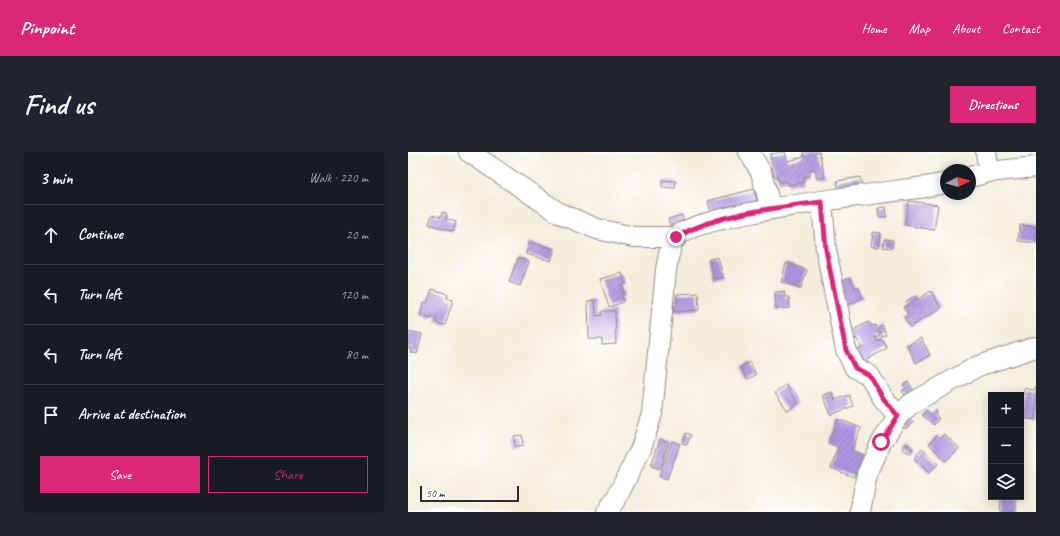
<!DOCTYPE html>
<meta charset="utf-8">
<style>
body{margin:0;font-family:Caveat,sans-serif;background:#20242c;color:#f1f3f6}
.controls{position:absolute;right:12px;bottom:12px;display:grid;overflow:hidden;border-radius:0px;box-shadow:0 2px 10px #0003}
.controls button{width:36px;height:36px;display:grid;place-items:center;padding:0;border:0;border-bottom:1px solid #363941;background:#171b24;color:#f1f3f6;font:20px sans-serif}
.compass{position:absolute;left:532px;top:12px;width:36px;height:36px;border-radius:50%;background:#171b24;box-shadow:0 2px 10px #0003;rotate:84deg}
.scale{position:absolute;left:12px;bottom:10px;width:99px;box-sizing:border-box;padding-left:4px;border:2px solid #2b2b2b;border-top:0;font-size:11px;line-height:14px;white-space:nowrap;color:#2b2b2b;-webkit-text-stroke:3px #fff;paint-order:stroke}
.stop{position:absolute;width:12px;height:12px;margin:-9px;border:3px solid #db2777;border-radius:50%;background:#fff}
.stop.end{background:#db2777;border-color:#fff;box-shadow:0 1px 4px #0008}
.list{margin:0;padding:0;list-style:none}
h2{display:flex;justify-content:space-between;align-items:center;height:52px;margin:0;padding:0 16px;font-size:17px}
h2 small{font-size:13px;font-weight:400;color:#9ea1a6}
.list li{display:grid;grid-template-columns:26px 1fr auto;gap:12px;align-items:center;box-sizing:border-box;height:60px;padding:0 16px;border-top:1px solid #363941}
.list b{display:block;font-size:15px;white-space:nowrap}
.list em{font-size:13px;font-style:normal;color:#9ea1a6}
.actions{display:flex;gap:8px;padding:12px 16px}
.actions a{flex:1;padding:9px 0;border:1px solid #db2777;border-radius:0px;text-align:center;font-size:14px;color:#db2777}
.actions .main{background:#db2777;color:#fff}
.icon{flex:none;width:22px;height:22px;fill:none;stroke:currentColor;stroke-width:2;stroke-linecap:round;stroke-linejoin:round}
.map{position:relative;flex:none;width:628px;height:360px;overflow:hidden;border-radius:0px}
header{display:flex;align-items:center;gap:24px;box-sizing:border-box;height:56px;padding:0 20px;background:#db2777;color:#fff}
header strong{font-size:19px}
nav{display:flex;gap:22px;margin-inline-start:auto;font-size:14px}
.intro{display:flex;align-items:center;justify-content:space-between;box-sizing:border-box;height:96px;padding:0 24px}
h1{margin:0;font-size:28px}
.button{padding:10px 18px;border-radius:0px;background:#db2777;color:#fff;font-size:14px;font-weight:700}
main{display:flex;gap:24px;padding:0 24px}
aside{flex:1;background:#171b24;border-radius:0px;box-shadow:0 2px 10px #0003}
.map>svg:first-child{display:block}
.building{fill:url(#building-hatch)}
.lines{fill:none;stroke-linecap:round;stroke-linejoin:round}
.minor-casing{stroke:#8f8c84;stroke-width:22}
.minor{stroke:#fff;stroke-width:20}
.route{stroke:#db2777;stroke-width:5}
</style>
<header>
<strong>Pinpoint</strong>
<nav><a>Home</a><a>Map</a><a>About</a><a>Contact</a></nav>
</header>
<div class="intro"><h1>Find us</h1><a class="button">Directions</a></div>
<main>
<aside>
<h2>3 min<small>Walk · 220 m</small></h2>
<ul class="list">
<li><svg class="icon" aria-label="ahead" viewBox="0 0 24 24"><path d="M12 20V5M6 11l6-6 6 6"/></svg><div><b>Continue</b></div><em>20 m</em></li>
<li><svg class="icon" aria-label="left" viewBox="0 0 24 24"><path d="M17 20v-9H6M10 6l-5 5 5 5"/></svg><div><b>Turn left</b></div><em>120 m</em></li>
<li><svg class="icon" aria-label="left" viewBox="0 0 24 24"><path d="M17 20v-9H6M10 6l-5 5 5 5"/></svg><div><b>Turn left</b></div><em>80 m</em></li>
<li><svg class="icon" aria-label="arrive" viewBox="0 0 24 24"><path d="M6 21V4h12l-3 4 3 4H6"/></svg><div><b>Arrive at destination</b></div></li>
</ul>
<div class="actions"><a class="main">Save</a><a>Share</a></div>
</aside>
<div class="map">
<svg width="628" height="360" viewBox="0 0 628 360">
<defs>
<pattern id="building-hatch" width="6" height="6" patternUnits="userSpaceOnUse"><rect width="6" height="6" fill="#ac96e1"/><path d="M-1 1l2-2M0 6l6-6M5 7l2-2" fill="none" stroke="#8c7bb7"/></pattern>
</defs>
<rect width="100%" height="100%" fill="#fff"/>
<filter id="ink" filterUnits="userSpaceOnUse"><feTurbulence type="fractalNoise" baseFrequency=".025" numOctaves="2"/><feDisplacementMap in="SourceGraphic" scale="8" xChannelSelector="R" yChannelSelector="G"/><feConvolveMatrix kernelMatrix="1 2 1 2 8 2 1 2 1" color-interpolation-filters="sRGB"/></filter>
<filter id="wash" filterUnits="userSpaceOnUse"><feTurbulence type="fractalNoise" baseFrequency=".012" numOctaves="4" result="noise"/><feDisplacementMap in="SourceGraphic" scale="16" xChannelSelector="R" yChannelSelector="G"/><feGaussianBlur stdDeviation="0.9" result="paint"/><feColorMatrix in="noise" values="0 0 0 0 0 0 0 0 0 0 0 0 0 0 0 0 0 1.4 0 .05"/><feComposite in="paint" operator="in"/></filter>
<g filter="url(#wash)">
<rect width="100%" height="100%" fill="#f3eedc"/>
<g id="blocks">
<g class="building">
<polygon points="377,0 379,9 396,5 395,0 411,0 417,25 409,27 407,17 401,18 402,23 395,25 396,30 380,33 379,29 371,30 369,24 366,24 362,2"/>
<polygon points="452,25 455,41 431,45 429,29"/>
<polygon points="254,28 268,29 267,36 254,35"/>
<polygon points="346,37 349,49 303,61 300,49"/>
<polygon points="501,49 530,53 526,78 497,73"/>
<polygon points="478,55 479,65 471,65 470,56"/>
<polygon points="34,60 39,62 38,67 48,70 45,80 21,72 24,63 33,65"/>
<polygon points="274,63 276,70 262,74 260,67"/>
<polygon points="612,73 628,75 628,91 610,89"/>
<polygon points="465,80 473,81 471,95 463,94"/>
<polygon points="476,87 485,88 484,96 475,95"/>
<polygon points="121,90 147,97 143,109 118,102"/>
<polygon points="310,105 315,125 306,127 301,107"/>
<polygon points="110,106 121,110 112,134 101,130"/>
<polygon points="378,111 399,118 393,136 373,130"/>
<polygon points="214,121 218,132 214,133 217,143 214,144 215,150 201,155 192,127"/>
<polygon points="442,125 447,136 450,135 455,146 437,154 427,131"/>
<polygon points="24,137 40,142 39,146 45,148 37,173 27,170 29,166 24,164 23,167 12,163 16,150 19,151"/>
<polygon points="376,139 377,145 381,145 382,156 368,157 367,140"/>
<polygon points="523,139 533,156 502,175 496,165 500,163 495,155 500,152 498,149 507,144 509,148"/>
<polygon points="290,141 291,158 266,160 265,150 269,150 268,142"/>
<polygon points="187,148 188,164 194,163 194,159 207,159 208,192 194,193 194,187 181,187 180,149"/>
<polygon points="460,170 464,174 467,173 472,183 467,185 469,189 474,187 479,196 454,211 447,199 454,196 448,186 444,189 440,181"/>
<polygon points="474,173 478,182 474,184 470,176"/>
<polygon points="0,179 14,182 9,202 2,200 3,196 0,196"/>
<polygon points="513,186 522,203 508,211 499,193"/>
<polygon points="342,210 348,223 339,227 333,214"/>
<polygon points="500,230 507,240 499,246 494,239 498,236 495,233"/>
<polygon points="378,233 390,252 380,259 367,241"/>
<polygon points="628,234 628,268 614,266 616,236 626,238"/>
<polygon points="424,240 427,248 441,243 445,254 423,263 415,243"/>
<polygon points="518,258 523,262 527,258 529,260 527,263 531,266 526,273 514,263"/>
<polygon points="501,265 506,270 497,277 495,275 497,272 495,271"/>
<polygon points="430,267 453,276 444,298 455,303 446,325 423,316 430,295 420,291"/>
<polygon points="278,281 283,283 279,293 274,291"/>
<polygon points="536,282 551,296 538,309 521,292 529,283 532,286"/>
<polygon points="114,283 115,294 107,295 106,284"/>
<polygon points="252,287 261,290 252,317 243,314"/>
<polygon points="264,289 272,292 259,327 251,324"/>
<polygon points="498,291 505,297 502,302 494,297"/>
<polygon points="514,297 530,312 521,321 506,306"/>
<polygon points="593,345 608,345 608,360 592,359"/>
</g>
</g>
</g>
<g filter="url(#ink)">
<use href="#blocks" fill-opacity="0" stroke="#8f8c84" stroke-width="1"/>
<g class="lines">
<defs>
<g id="minor">
<polyline points="61,0 151,61 189,77 226,85 268,85"/>
<polyline points="341,0 353,20 363,57"/>
<polyline points="578,0 581,20"/>
<polyline points="562,25 581,20 628,15"/>
<polyline points="414,50 418,98 438,198 447,216 461,223 475,246 490,264"/>
<path d="M199 360 209 345 233 296 244 262 258 118C260 108 261 95 267 86 287 61 477 41 517 35L538 31"/>
<polyline points="452,360 459,322 473,291 490,264 504,251 570,214 628,195"/>
</g>
</defs>
<use href="#minor" class="minor-casing"/>
<use href="#minor" class="minor"/>
</g>
</g>
<g class="lines" filter="url(#ink)">
<path class="route" d="M268 85C312 61 365 56 414 50L418 98 438 198 447 216 461 223 475 246 490 264 473 290"/>
</g>
</svg>
<div class="controls">
<button>+</button>
<button>−</button>
<button><svg class="icon" aria-label="layers" viewBox="0 0 24 24"><path d="M12 4l9 5-9 5-9-5zM3 14l9 5 9-5"/></svg></button>
</div>
<svg class="compass" viewBox="-18 -18 36 36"><path d="M0-13l5 13h-10z" fill="#e53935"/><path d="M0 13l5-13h-10z" fill="#9ea1a6"/></svg>
<div class="scale">50 m</div>
<div class="stop" style="left:473px;top:290px"></div>
<div class="stop end" style="left:268px;top:85px"></div>
</div>
</main>
